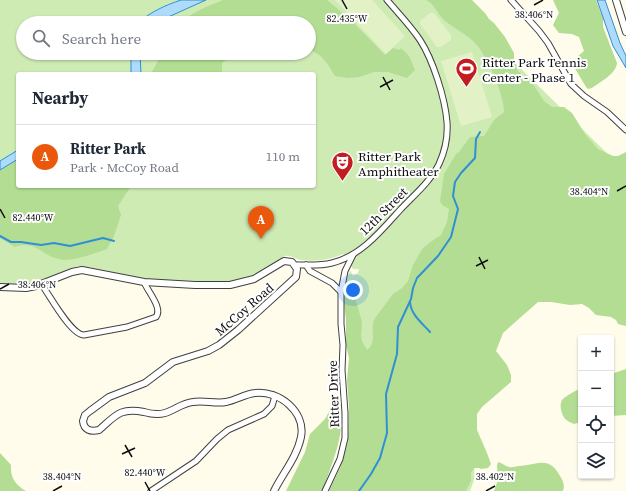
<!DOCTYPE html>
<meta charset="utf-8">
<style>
body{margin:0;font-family:"Source Serif 4",serif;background:#f2f2f3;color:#1f2937}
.controls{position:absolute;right:12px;bottom:12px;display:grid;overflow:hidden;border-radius:4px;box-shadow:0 1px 3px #0004}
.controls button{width:36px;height:36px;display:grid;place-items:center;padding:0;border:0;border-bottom:1px solid #e0e1e3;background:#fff;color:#1f2937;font:20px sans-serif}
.you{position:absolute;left:353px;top:290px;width:14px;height:14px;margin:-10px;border:3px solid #fff;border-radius:50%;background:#1a73e8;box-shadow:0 0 0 6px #1a73e833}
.badge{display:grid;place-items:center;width:26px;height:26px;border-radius:50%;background:#ea580c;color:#fff;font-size:13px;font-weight:700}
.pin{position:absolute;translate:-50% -33px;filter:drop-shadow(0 1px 2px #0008)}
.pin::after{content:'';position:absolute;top:21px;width:14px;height:12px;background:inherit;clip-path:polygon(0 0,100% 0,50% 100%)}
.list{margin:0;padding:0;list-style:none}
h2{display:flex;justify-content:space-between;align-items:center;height:52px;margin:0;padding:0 16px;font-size:17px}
h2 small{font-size:13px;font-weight:400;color:#747a83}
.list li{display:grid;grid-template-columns:26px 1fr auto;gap:12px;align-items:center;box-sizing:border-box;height:64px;padding:0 16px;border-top:1px solid #e0e1e3}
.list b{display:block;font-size:15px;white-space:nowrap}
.list p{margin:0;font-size:13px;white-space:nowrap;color:#747a83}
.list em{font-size:13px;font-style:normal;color:#747a83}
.icon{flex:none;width:22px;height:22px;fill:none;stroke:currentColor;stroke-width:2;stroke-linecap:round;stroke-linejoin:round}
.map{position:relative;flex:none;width:626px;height:491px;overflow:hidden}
.search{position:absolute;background:#fff;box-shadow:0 1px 3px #0004;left:16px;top:16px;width:300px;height:44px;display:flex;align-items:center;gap:10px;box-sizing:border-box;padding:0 14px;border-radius:22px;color:#747a83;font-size:15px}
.panel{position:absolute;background:#fff;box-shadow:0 1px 3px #0004;left:16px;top:72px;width:300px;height:116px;border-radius:4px}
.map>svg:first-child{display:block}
.green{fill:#cfebb4;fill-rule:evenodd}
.forest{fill:#b2dd92}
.pitch{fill:#e2f2c6}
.water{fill:#aedbfa;stroke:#308fd5}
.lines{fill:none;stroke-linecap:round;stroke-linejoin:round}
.stream{stroke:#308fd5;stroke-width:2}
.minor-casing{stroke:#404040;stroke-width:7}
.tertiary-casing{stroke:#404040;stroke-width:8}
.minor{stroke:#fff;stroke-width:5}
.tertiary{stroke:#fff;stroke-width:6}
.ticks{fill:none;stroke:#0d0d0d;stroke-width:1.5}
.labels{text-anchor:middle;stroke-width:4;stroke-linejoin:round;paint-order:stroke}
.poi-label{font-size:13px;fill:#0d0d0d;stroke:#fff;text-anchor:start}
.street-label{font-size:13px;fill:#0d0d0d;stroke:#fff}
.ticks-label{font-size:10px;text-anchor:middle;fill:#0d0d0d;stroke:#fff;stroke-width:4;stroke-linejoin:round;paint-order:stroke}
</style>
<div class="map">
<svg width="626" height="491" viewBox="0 0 626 491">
<rect width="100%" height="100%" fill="#fffcec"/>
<path class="green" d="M0 0H451L626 172 476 312 474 469C476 478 473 483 470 491H340L354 447 349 326 354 289 345 285 350 270 353 276 358 273 359 269H353L343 254C330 260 315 262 301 260 295 259 291 255 285 256L252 276 235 282H185L142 279 124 276 93 268 78 266 34 283 21 285H0ZM23 23H309V53H23ZM18 74H314V186H18Z"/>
<g class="forest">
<path d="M223 0H327L351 20 385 55 393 48 399 50 401 48 409 56 415 70 407 78 388 72H374L359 77 348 78 335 76C328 65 323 54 309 50V23H182C192 11 209 6 223 0Z"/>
<path d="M426 0H472L485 13 489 19 494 23 505 37 514 53V61L518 71 533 84 544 101 552 107H564L572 113 585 134 598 149 613 156H618L626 152V326L618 324 616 320 611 317 596 315 589 308 582 304 570 305 551 302H538L503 333 496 351 507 365 511 375V382L482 407 477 414V430L487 453 491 464 488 468 481 469 479 468H475L471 472V481L466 491H329L340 468 348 441 349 407 347 380 349 358 346 345V319L343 297 346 293H350L354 296 357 304 362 322 361 336 362 341 367 350C378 342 369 328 375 318L393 294 402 288 408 281 413 265 422 249 429 243 441 235 447 222 449 209 442 205 440 201 444 174 456 154 459 152 470 137 484 136 494 120 504 112C505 97 487 56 476 44 467 34 455 29 444 20 437 14 435 4 426 0Z"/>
<path d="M553 0H596L603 18V27L617 63C616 74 600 82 592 88L588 89 586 87 573 65 576 58 584 51 579 37 572 34 559 33 553 25 559 13Z"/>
<polygon points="162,53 238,53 222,63 222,74 151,74"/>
<path d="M18 159V186H131L118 206 121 215 114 236 107 249C95 253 77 260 64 260 44 259 36 239 15 247L0 238V170Z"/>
<polygon points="626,369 626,415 611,416 611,374"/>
<path d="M581 388V422L574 424C571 423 568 421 565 419 561 414 558 402 564 398 569 394 575 391 581 388Z"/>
<path d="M334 409C353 421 327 474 323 491H286L305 452 310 434 325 419 330 410Z"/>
<path d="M0 453 11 465C10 477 15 485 26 491H0Z"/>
<path d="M498 462C502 463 505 466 509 467 512 468 516 466 519 466 537 465 549 455 560 476 563 481 565 485 563 491H494L498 480 497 466Z"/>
</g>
<g class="pitch">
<polygon points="335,0 372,0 405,36 386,54"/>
<polygon points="430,13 434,13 451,35 451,40 441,47 437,47 420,24 420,21"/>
<polygon points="472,52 492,117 461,126 441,61"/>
</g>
<g class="water">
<path d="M181 0H206L155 23H138C150 12 166 5 181 0Z"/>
<polygon points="597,0 605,0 620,43 626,56 626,68 613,46"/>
<polygon points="131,53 140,53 141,74 131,74"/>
<polygon points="18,150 18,159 0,170 0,161"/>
</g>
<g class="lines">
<g class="stream">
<polyline points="0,236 11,242 21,242 41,245 54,243 70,246 103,238 114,241"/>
<path d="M410 302C411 315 422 323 430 332"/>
<polyline points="359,491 371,474 380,458 387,433 386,394 397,354 398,327 411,299 413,288 417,278 438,256 451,237 458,209 453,196 455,182 461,173 475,158 476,139 480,132"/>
</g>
<defs>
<g id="minor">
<polyline points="511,0 539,31 548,43 571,84 584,96 607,112 626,130"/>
<path d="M296 265C308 265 320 266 332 263 361 256 381 231 400 210 414 195 430 182 439 164 445 151 448 136 447 122 445 98 433 60 420 40 410 25 398 13 387 0"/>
<polyline points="306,265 310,271 332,283 341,292"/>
<path d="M42 285C50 296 71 335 84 335L127 327 156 317C163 308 148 292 144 282"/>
<polyline points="151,491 196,461 217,439 228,430 264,414 272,406 275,396"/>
<polyline points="325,491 340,459 345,438 345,413 342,370 343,345 341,324 341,292 345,271 353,255"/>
</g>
<g id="tertiary">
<polyline points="616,0 626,32"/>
<path d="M0 287 26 288 36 286 72 272 82 270 144 282 195 285H230L254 279 284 261 292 262 297 269 296 277 238 330 219 345 208 351 173 362 145 383 109 397 90 411 85 415 83 421C84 430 90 432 99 430 115 416 120 407 144 412 151 414 158 415 165 413 175 410 182 403 193 402 204 400 215 404 226 402 236 400 245 394 255 393 279 390 306 412 301 437 297 457 283 473 274 491"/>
</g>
</defs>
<use href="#minor" class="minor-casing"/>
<use href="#tertiary" class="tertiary-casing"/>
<use href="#minor" class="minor"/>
<use href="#tertiary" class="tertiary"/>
</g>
<path class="ticks" d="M342 0 347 9M534 5 543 0M383 77 390 90M380 87 393 80M617 191 626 186M0 209 5 218M479 257 485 269M476 266 488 260M0 289 9 284M125 445 132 457M122 454 135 448M145 482 150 491M53 491 62 486M486 491 495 486"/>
<defs>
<symbol id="stadium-pin" viewBox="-11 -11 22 30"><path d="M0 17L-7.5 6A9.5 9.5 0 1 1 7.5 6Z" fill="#c41d21" stroke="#fff"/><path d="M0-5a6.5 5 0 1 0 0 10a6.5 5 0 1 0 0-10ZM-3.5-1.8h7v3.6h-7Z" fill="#fff"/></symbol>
<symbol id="theatre-pin" viewBox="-11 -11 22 30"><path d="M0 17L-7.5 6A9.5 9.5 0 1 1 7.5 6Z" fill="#c41d21" stroke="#fff"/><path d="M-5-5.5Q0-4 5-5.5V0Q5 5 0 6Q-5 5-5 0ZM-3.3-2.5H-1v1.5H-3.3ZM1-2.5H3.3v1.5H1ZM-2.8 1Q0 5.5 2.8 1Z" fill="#fff"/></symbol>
</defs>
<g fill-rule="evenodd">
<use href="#stadium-pin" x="454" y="56" width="25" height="34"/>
<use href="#theatre-pin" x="330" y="150" width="25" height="34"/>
</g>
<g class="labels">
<g class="poi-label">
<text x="482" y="67">Ritter Park Tennis<tspan x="482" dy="15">Center - Phase 1</tspan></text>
<text x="358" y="161">Ritter Park<tspan x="358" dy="15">Amphitheater</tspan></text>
</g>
<g class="street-label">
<text transform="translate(383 211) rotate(-45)" y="5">12th Street</text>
<text transform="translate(244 309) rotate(-41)" y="5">McCoy Road</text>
<text transform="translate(333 394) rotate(-92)" y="5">Ritter Drive</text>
</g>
</g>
<g class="ticks-label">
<text x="534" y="18">38.406°N</text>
<text x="347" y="22">82.435°W</text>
<text x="589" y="195">38.404°N</text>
<text x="33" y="221">82.440°W</text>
<text x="37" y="288">38.406°N</text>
<text x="145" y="476">82.440°W</text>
<text x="62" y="480">38.404°N</text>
<text x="495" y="480">38.402°N</text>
</g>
</svg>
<div class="controls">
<button>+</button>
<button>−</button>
<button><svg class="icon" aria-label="locate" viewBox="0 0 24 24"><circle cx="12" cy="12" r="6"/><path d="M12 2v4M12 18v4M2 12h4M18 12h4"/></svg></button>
<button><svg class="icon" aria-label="layers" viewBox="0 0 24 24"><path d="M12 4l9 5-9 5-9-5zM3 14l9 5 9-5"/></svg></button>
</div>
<div class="you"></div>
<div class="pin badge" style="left:261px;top:239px">A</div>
<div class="search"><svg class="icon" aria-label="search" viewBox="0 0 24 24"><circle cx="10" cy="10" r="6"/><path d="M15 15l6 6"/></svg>Search here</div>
<section class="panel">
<h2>Nearby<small></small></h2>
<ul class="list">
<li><span class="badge">A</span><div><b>Ritter Park</b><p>Park · McCoy Road</p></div><em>110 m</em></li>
</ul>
</section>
</div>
